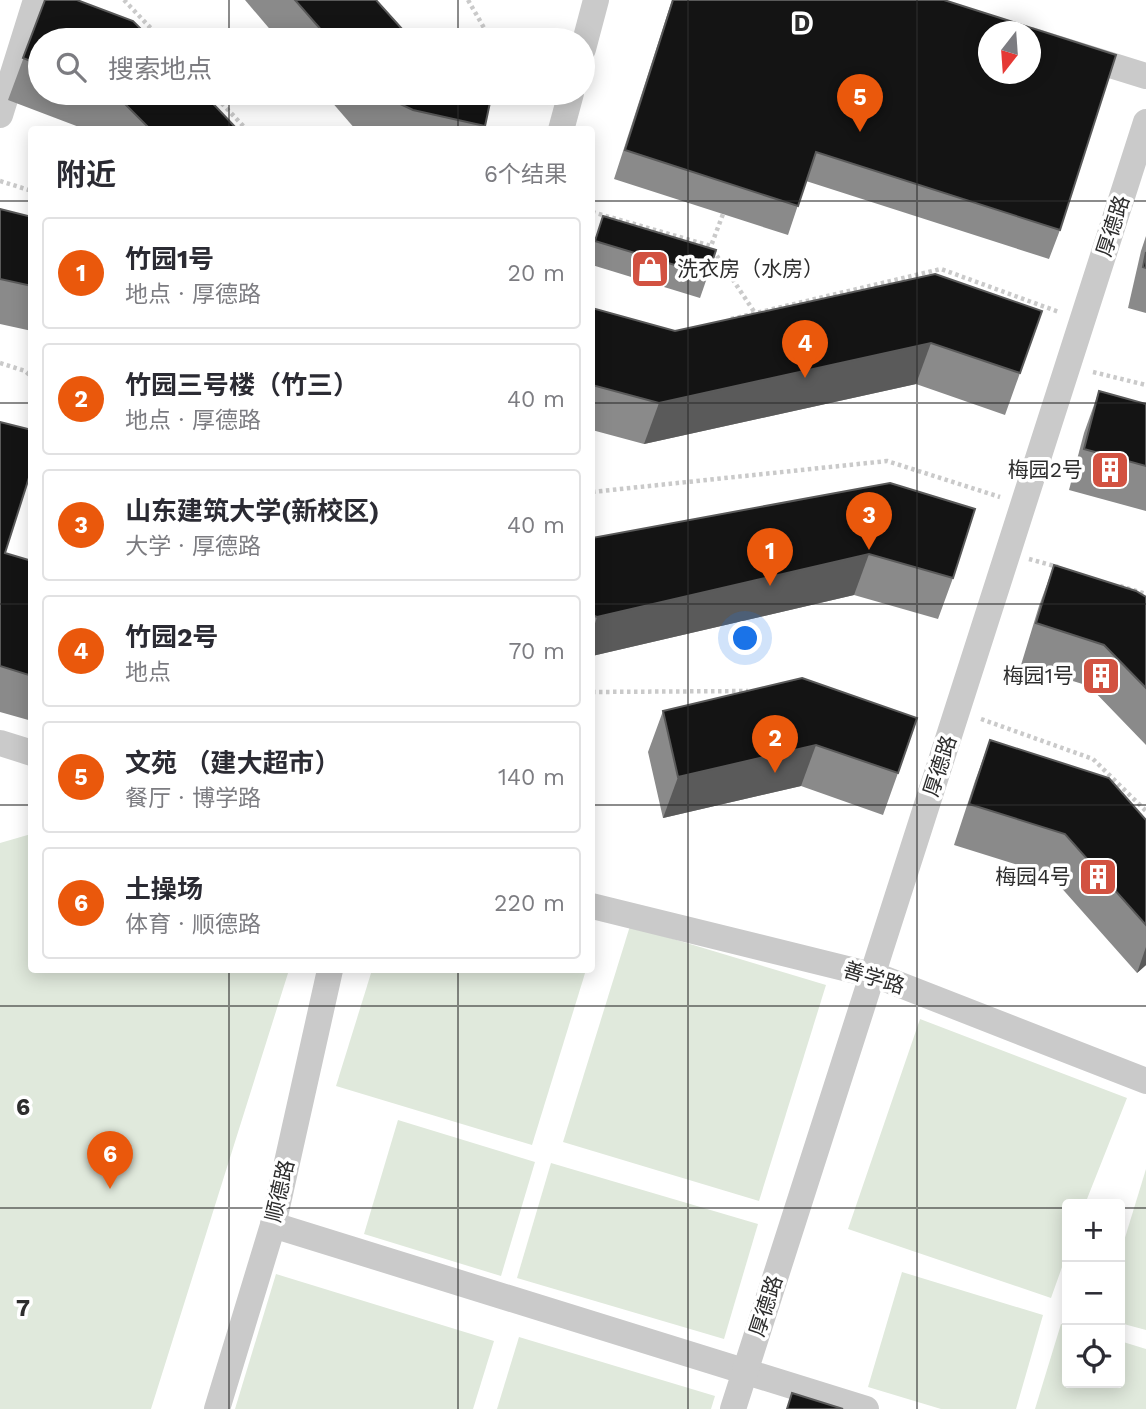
<!DOCTYPE html>
<html lang="zh">
<meta charset="utf-8">
<style>
body{margin:0;font-family:"Work Sans","Noto Sans SC",sans-serif;background:#f7f7f7;color:#2b2b33}
.controls{position:absolute;right:21px;bottom:21px;display:grid;overflow:hidden;border-radius:7px;box-shadow:0 4px 18px #0003}
.controls button{width:63px;height:63px;display:grid;place-items:center;padding:0;border:0;border-bottom:2px solid #e1e1e2;background:#fff;color:#2b2b33;font:35px sans-serif}
.compass{position:absolute;left:978px;top:21px;width:63px;height:63px;border-radius:50%;background:#fff;box-shadow:0 4px 18px #0003;rotate:197deg}
.you{position:absolute;left:746px;top:639px;width:24px;height:24px;margin:-18px;border:5px solid #fff;border-radius:50%;background:#1a73e8;box-shadow:0 0 0 10px #1a73e833}
.badge{display:grid;place-items:center;width:46px;height:46px;border-radius:50%;background:#ea580c;color:#fff;font-size:23px;font-weight:700}
.pin{position:absolute;translate:-50% -58px;filter:drop-shadow(0 2px 4px #0008)}
.pin::after{content:'';position:absolute;top:37px;width:24px;height:21px;background:inherit;clip-path:polygon(0 0,100% 0,50% 100%)}
.list{margin:0;padding:0;list-style:none}
h2{display:flex;justify-content:space-between;align-items:center;height:91px;margin:0;padding:0 28px;font-size:30px}
h2 small{font-size:23px;font-weight:400;color:#7c7c81}
.list li{display:grid;grid-template-columns:46px 1fr auto;gap:21px;align-items:center;box-sizing:border-box;height:112px;margin:0 14px 14px;padding:0 14px;border:2px solid #e1e1e2;border-radius:7px}
.list b{display:block;font-size:26px;white-space:nowrap}
.list p{margin:0;font-size:23px;white-space:nowrap;color:#7c7c81}
.list em{font-size:23px;font-style:normal;color:#7c7c81}
.icon{flex:none;width:38px;height:38px;fill:none;stroke:currentColor;stroke-width:2;stroke-linecap:round;stroke-linejoin:round}
.map{position:relative;flex:none;width:1146px;height:1409px;overflow:hidden}
.search{position:absolute;background:#fff;box-shadow:0 4px 18px #0003;left:28px;top:28px;width:567px;height:77px;display:flex;align-items:center;gap:18px;box-sizing:border-box;padding:0 24px;border-radius:38px;color:#7c7c81;font-size:26px}
.panel{position:absolute;background:#fff;box-shadow:0 4px 18px #0003;left:28px;top:126px;width:567px;height:847px;border-radius:7px}
.map>svg:first-child{display:block}
.pitch{fill:#e0e9dc}
.lines{fill:none;stroke-linecap:round;stroke-linejoin:round}
.path{stroke:#cacaca;stroke-width:4.5;stroke-dasharray:3.5 3.5;stroke-linecap:butt}
.street{stroke:#cacaca;stroke-width:26}
.wall{fill:#8a8a8a}
.shaded-wall{fill:#5a5a5a}
.building{fill:#141414;stroke:#5a5a5a;stroke-width:2;fill-rule:evenodd}
.grid{fill:none;stroke:#2d2d2d;stroke-width:2;stroke-opacity:0.55}
.labels{text-anchor:middle;stroke-width:7;stroke-linejoin:round;paint-order:stroke}
.street-label{font-size:21px;fill:#2d2d2d;stroke:#fff}
.poi-label{font-size:21px;fill:#2d2d2d;stroke:#fff;text-anchor:end}
.grid-label{font-size:23px;text-anchor:middle;font-weight:bold;fill:#2d2d2d;stroke:#fff;stroke-width:7;stroke-linejoin:round;paint-order:stroke}
</style>
<div class="map">
<svg width="1146" height="1409" viewBox="0 0 1146 1409">
<rect width="100%" height="100%" fill="#fff"/>
<g class="pitch">
<polygon points="31,834 32,970 289,970 151,1409 0,1409 0,843"/>
<polygon points="630,926 826,985 759,1201 563,1142"/>
<polygon points="372,970 586,970 532,1145 336,1086"/>
<polygon points="920,1019 1127,1098 1085,1204 1067,1204 1067,1253 1051,1298 848,1229"/>
<polygon points="398,1120 535,1162 501,1276 364,1234"/>
<polygon points="551,1163 758,1224 724,1339 517,1278"/>
<polygon points="1146,1169 1146,1330 1120,1323 1120,1254"/>
<polygon points="902,1272 1043,1315 1016,1409 941,1409 868,1387"/>
<polygon points="276,1274 494,1341 473,1409 235,1409"/>
<polygon points="1061,1324 1067,1326 1067,1383 1120,1383 1120,1341 1146,1349 1146,1409 1035,1409"/>
<polygon points="519,1337 715,1396 711,1409 497,1409"/>
</g>
<g class="lines">
<g class="path">
<polyline points="124,0 162,40"/>
<polyline points="468,0 487,33 496,40"/>
<polyline points="212,93 247,130"/>
<polyline points="0,181 32,191"/>
<polyline points="592,212 711,246 723,214"/>
<polyline points="713,250 755,313"/>
<polyline points="731,319 941,269 1059,312"/>
<polyline points="0,363 25,371 32,377"/>
<polyline points="1093,372 1146,385"/>
<polyline points="592,492 887,461 1000,497"/>
<polyline points="1029,559 1058,567"/>
<polyline points="1120,586 1146,594"/>
<polyline points="592,692 748,691"/>
<polyline points="981,719 1093,759 1146,811"/>
</g>
<g class="street">
<polyline points="1030,40 1146,76"/>
<polyline points="583,49 596,0"/>
<polyline points="0,115 36,0"/>
<polyline points="561,130 571,93"/>
<polyline points="0,743 32,753"/>
<polyline points="592,906 880,977 1146,1081"/>
<polyline points="273,1225 866,1409"/>
<polyline points="217,1409 273,1225 330,970"/>
<polyline points="733,1409 1146,122"/>
</g>
</g>
<g class="wall">
<polygon points="45,0 40,40 40,93 203,93 238,130 87,130 8,100"/>
<polygon points="245,0 376,0 412,40 279,40"/>
<polygon points="672,0 944,0 1060,230 1049,259 806,181 788,235 614,179"/>
<polygon points="324,93 492,93 483,130 356,130"/>
<polygon points="0,209 32,217 32,331 0,324"/>
<polygon points="603,216 708,275 700,298 592,265 592,248"/>
<polygon points="1146,236 1146,313 1128,308 1141,251"/>
<polygon points="935,274 1020,373 1005,415 916,384 644,444 592,430 592,308 675,331"/>
<polygon points="1099,391 1146,404 1146,511 1069,490 1084,433"/>
<polygon points="0,422 5,553 32,561 32,721 0,712"/>
<polygon points="890,483 953,578 938,619 854,595 592,656 592,538"/>
<polygon points="1054,565 1146,597 1146,745 1089,686 1021,665 1039,606"/>
<polygon points="802,678 898,773 883,815 801,786 663,818 648,752 663,711"/>
<polygon points="990,740 1146,820 1146,965 1137,973 1050,875 954,845 975,781"/>
</g>
<g class="shaded-wall">
<polygon points="931,343 916,384 644,444 659,403"/>
<polygon points="869,554 854,595 592,656 592,633 597,617"/>
<polygon points="816,745 801,786 663,818 678,777"/>
<polygon points="1146,947 1146,965 1137,973"/>
</g>
<g class="building">
<polygon points="45,0 77,0 133,21 152,40 40,40 40,65 23,58"/>
<polygon points="295,0 376,0 412,40 330,40"/>
<path d="M673 0H944L1116 55 1060 230 816 152 798 206 625 150ZM989 32H1031V74H989Z"/>
<polygon points="114,93 203,93 238,130 151,130"/>
<polygon points="377,93 492,93 485,126 413,110"/>
<polygon points="0,209 32,217 32,286 0,279"/>
<polygon points="603,216 716,250 708,275 595,241"/>
<polygon points="1146,252 1146,268 1143,267"/>
<polygon points="935,274 1042,311 1020,373 931,343 659,403 592,385 592,308 675,331"/>
<polygon points="1099,391 1146,404 1146,466 1084,449"/>
<polygon points="0,422 32,430 32,468 5,553 32,561 32,676 0,666"/>
<polygon points="890,483 975,509 953,578 869,554 597,617 592,615 592,538"/>
<polygon points="1054,565 1136,591 1146,597 1146,688 1104,645 1036,623"/>
<polygon points="802,678 917,718 898,773 816,745 678,777 663,711"/>
<polygon points="990,740 1109,778 1146,820 1146,925 1065,834 969,804"/>
<polygon points="792,1393 843,1409 787,1409"/>
</g>
<path class="grid" d="M229 0V40M458 0V40M688 0V1409M917 0V1409M229 93V130M458 93V130M0 201H32M592 201H1146M0 403H32M592 403H1146M0 604H32M592 604H1146M0 805H32M592 805H1146M229 970V1409M458 970V1409M0 1006H1146M0 1208H1067M1120 1208H1146"/>
<defs>
<symbol id="shop-square" viewBox="-11 -11 22 22"><rect x="-9" y="-9" width="18" height="18" rx="4" fill="#d25241" stroke="#fff"/><path d="M-5-2.5h2.3a2.7 3.5 0 0 1 5.4 0H5L5.5 6h-11ZM-1.5-2.5h3a1.5 2.3 0 0 0-3 0Z" fill="#fff"/></symbol>
<symbol id="building-square" viewBox="-11 -11 22 22"><rect x="-9" y="-9" width="18" height="18" rx="4" fill="#d25241" stroke="#fff"/><path d="M-4-6H4V6H1V3H-1V6H-4ZM-2.5-4.3h1.7v1.8h-1.7ZM.8-4.3h1.7v1.8H.8ZM-2.5-1h1.7V.8h-1.7ZM.8-1h1.7V.8H.8Z" fill="#fff"/></symbol>
</defs>
<g fill-rule="evenodd">
<use href="#shop-square" x="628" y="247" width="44" height="44"/>
<use href="#building-square" x="1088" y="448" width="44" height="44"/>
<use href="#building-square" x="1079" y="654" width="44" height="44"/>
<use href="#building-square" x="1076" y="855" width="44" height="44"/>
</g>
<g class="labels">
<g class="street-label">
<text transform="translate(1113 226) rotate(-72)" y="7">厚德路</text>
<text transform="translate(940 766) rotate(-72)" y="7">厚德路</text>
<text transform="translate(874 978) rotate(17)" y="7">善学路</text>
<text transform="translate(280 1191) rotate(-77)" y="7">顺德路</text>
<text transform="translate(766 1306) rotate(-72)" y="7">厚德路</text>
</g>
<g class="poi-label">
<text x="677" y="276" text-anchor="start">洗衣房（水房）</text>
<text x="1083" y="477">梅园2号</text>
<text x="1074" y="683">梅园1号</text>
<text x="1071" y="884">梅园4号</text>
</g>
</g>
<g class="grid-label">
<text x="802" y="31">D</text>
<text x="23" y="1115">6</text>
<text x="23" y="1316">7</text>
</g>
</svg>
<div class="controls">
<button>+</button>
<button>−</button>
<button><svg class="icon" aria-label="locate" viewBox="0 0 24 24"><circle cx="12" cy="12" r="6"/><path d="M12 2v4M12 18v4M2 12h4M18 12h4"/></svg></button>
</div>
<svg class="compass" viewBox="-18 -18 36 36"><path d="M0-13l5 13h-10z" fill="#e53935"/><path d="M0 13l5-13h-10z" fill="#7c7c81"/></svg>
<div class="you"></div>
<div class="pin badge" style="left:770px;top:586px">1</div>
<div class="pin badge" style="left:775px;top:773px">2</div>
<div class="pin badge" style="left:869px;top:550px">3</div>
<div class="pin badge" style="left:805px;top:378px">4</div>
<div class="pin badge" style="left:860px;top:132px">5</div>
<div class="pin badge" style="left:110px;top:1189px">6</div>
<div class="search"><svg class="icon" aria-label="search" viewBox="0 0 24 24"><circle cx="10" cy="10" r="6"/><path d="M15 15l6 6"/></svg>搜索地点</div>
<section class="panel">
<h2>附近<small>6个结果</small></h2>
<ul class="list">
<li><span class="badge">1</span><div><b>竹园1号</b><p>地点 · 厚德路</p></div><em>20 m</em></li>
<li><span class="badge">2</span><div><b>竹园三号楼（竹三）</b><p>地点 · 厚德路</p></div><em>40 m</em></li>
<li><span class="badge">3</span><div><b>山东建筑大学(新校区)</b><p>大学 · 厚德路</p></div><em>40 m</em></li>
<li><span class="badge">4</span><div><b>竹园2号</b><p>地点</p></div><em>70 m</em></li>
<li><span class="badge">5</span><div><b>文苑 （建大超市）</b><p>餐厅 · 博学路</p></div><em>140 m</em></li>
<li><span class="badge">6</span><div><b>土操场</b><p>体育 · 顺德路</p></div><em>220 m</em></li>
</ul>
</section>
</div>
